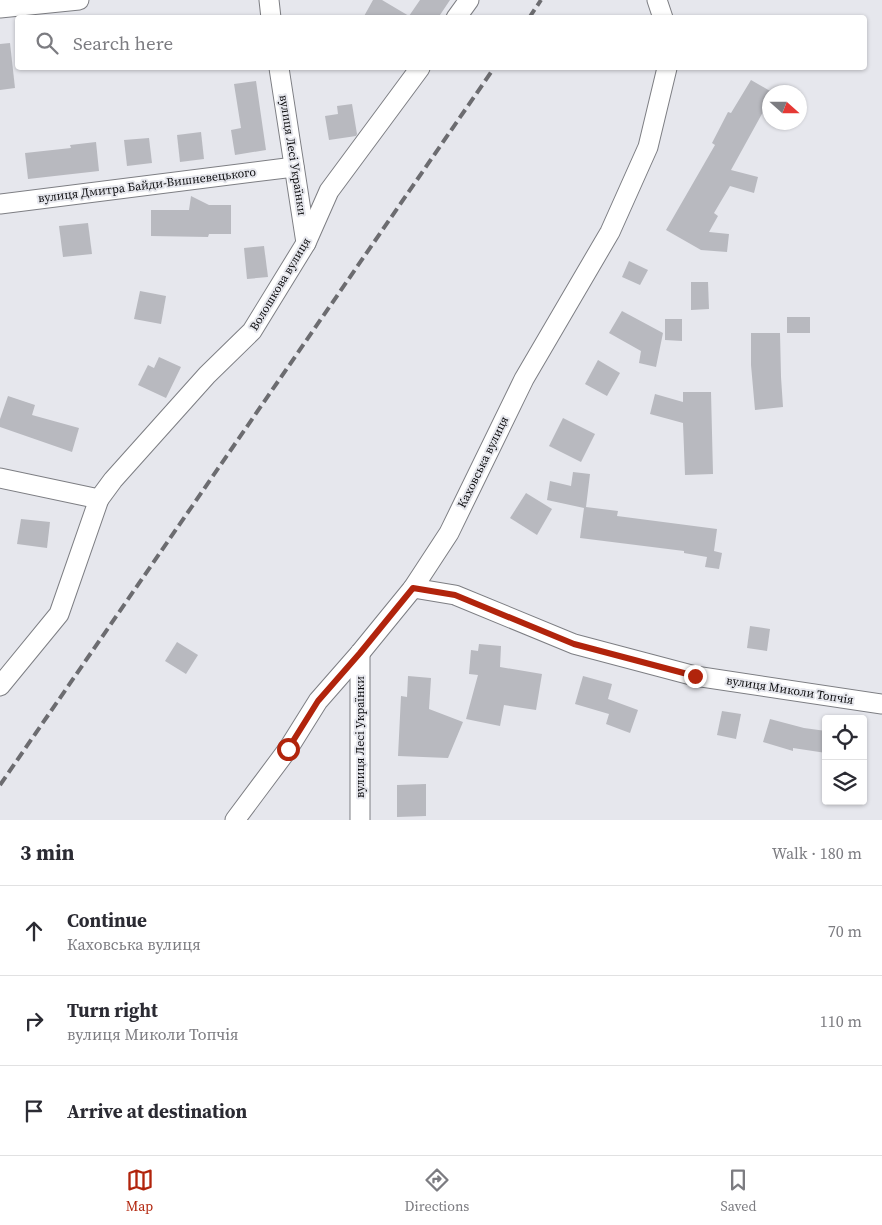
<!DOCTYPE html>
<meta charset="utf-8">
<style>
body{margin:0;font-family:"Source Serif 4",serif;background:#f7f7f7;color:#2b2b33}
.controls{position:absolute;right:15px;bottom:15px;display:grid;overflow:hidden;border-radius:5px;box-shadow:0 1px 4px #0004}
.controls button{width:45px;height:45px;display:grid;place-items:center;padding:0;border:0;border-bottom:1px solid #e1e1e2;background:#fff;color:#2b2b33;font:25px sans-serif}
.compass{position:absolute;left:762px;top:85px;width:45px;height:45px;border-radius:50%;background:#fff;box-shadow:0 1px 4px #0004;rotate:111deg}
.stop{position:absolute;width:15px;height:15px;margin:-11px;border:4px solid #b1240c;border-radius:50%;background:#fff}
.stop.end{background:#b1240c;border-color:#fff;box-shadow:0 1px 5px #0008}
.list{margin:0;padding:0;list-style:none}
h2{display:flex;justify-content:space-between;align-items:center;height:65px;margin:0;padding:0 20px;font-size:21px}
h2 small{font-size:16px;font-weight:400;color:#7c7c81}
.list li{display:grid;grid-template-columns:32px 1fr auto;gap:15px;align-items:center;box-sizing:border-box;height:90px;padding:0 20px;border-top:1px solid #e1e1e2}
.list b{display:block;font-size:19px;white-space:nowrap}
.list p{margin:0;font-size:16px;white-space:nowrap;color:#7c7c81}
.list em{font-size:16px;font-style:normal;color:#7c7c81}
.icon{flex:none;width:28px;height:28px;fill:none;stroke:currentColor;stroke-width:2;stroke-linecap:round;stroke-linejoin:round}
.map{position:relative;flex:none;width:882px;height:820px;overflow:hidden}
.search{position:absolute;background:#fff;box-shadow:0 1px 4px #0004;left:15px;right:15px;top:15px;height:55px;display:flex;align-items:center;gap:12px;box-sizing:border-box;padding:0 18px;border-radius:5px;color:#7c7c81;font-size:19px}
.sheet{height:335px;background:#fff}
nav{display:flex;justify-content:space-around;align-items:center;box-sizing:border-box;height:70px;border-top:1px solid #e1e1e2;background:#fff;font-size:14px;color:#7c7c81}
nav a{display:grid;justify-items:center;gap:2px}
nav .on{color:#b1240c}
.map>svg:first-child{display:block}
.building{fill:#b8b9bf}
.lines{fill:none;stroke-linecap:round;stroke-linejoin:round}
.street-casing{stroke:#7d7e83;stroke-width:21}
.street{stroke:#fff;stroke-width:19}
.rail{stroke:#6c6c70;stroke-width:4;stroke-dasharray:10 5;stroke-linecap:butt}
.route{stroke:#b1240c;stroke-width:6}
.labels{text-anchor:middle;stroke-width:4;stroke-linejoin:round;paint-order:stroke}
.street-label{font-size:12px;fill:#0b0b0d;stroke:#e6e7ed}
</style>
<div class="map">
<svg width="882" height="820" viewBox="0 0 882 820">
<rect width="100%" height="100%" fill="#e6e7ed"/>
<g class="building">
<polygon points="373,0 382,0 409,16 420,0 450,0 438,18 363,18"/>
<polygon points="10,43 15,88 0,90 0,44"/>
<polygon points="751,80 770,91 770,104 764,113 763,112 731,170 758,177 754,193 730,186 714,213 718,216 709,232 729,234 727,252 701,250 666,230 715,145 712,143 728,112 731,113"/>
<polygon points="256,81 266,150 235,155 231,130 241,128 234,84"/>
<polygon points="352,104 357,134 356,136 329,140 325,116 338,114 337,106"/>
<polygon points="201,132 204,159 180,162 177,135"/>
<polygon points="149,138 152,163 127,166 124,140"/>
<polygon points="96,142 99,171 28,179 25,153 71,148 70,145"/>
<polygon points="191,196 209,205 231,205 231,234 209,234 208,237 151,236 151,210 189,210"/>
<polygon points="88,223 92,254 63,257 59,226"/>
<polygon points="264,246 268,277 247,279 244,248"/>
<polygon points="629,261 648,270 640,285 622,277"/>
<polygon points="691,282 708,282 709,309 691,310"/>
<polygon points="140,291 166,296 161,324 134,319"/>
<polygon points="622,311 663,333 656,367 639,363 641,351 609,333"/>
<rect x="787" y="317" width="23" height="16"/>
<polygon points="665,319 682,319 682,341 665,340"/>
<polygon points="751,333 780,333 781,377 783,407 755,410 751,365"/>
<polygon points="159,357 181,367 166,398 138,385 148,365 154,368"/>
<polygon points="598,360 620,373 607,396 585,384"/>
<polygon points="683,392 711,392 713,474 685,475 683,423 650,414 655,394 683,402"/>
<polygon points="8,396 35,405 32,415 79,428 72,452 0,427 0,419"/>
<polygon points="563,418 595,434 581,462 549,446"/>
<polygon points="573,472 590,474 586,507 618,511 617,516 717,529 714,551 722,553 719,569 705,567 707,557 684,553 684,551 580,538 584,508 547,500 550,481 571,486"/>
<polygon points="526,493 552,509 537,535 510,518"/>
<polygon points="21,519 50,522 47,548 17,544"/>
<polygon points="750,626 770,629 767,651 747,648"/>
<polygon points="177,642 198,655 186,674 165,661"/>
<polygon points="479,644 501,646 500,667 542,674 536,710 504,705 500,726 466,719 478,675 469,674 471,650 478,651"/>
<polygon points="408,676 431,678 429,709 463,722 448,758 398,756 401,696 407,697"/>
<polygon points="583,676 612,684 608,699 638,710 630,733 606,724 609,714 575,704"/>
<polygon points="722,711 741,714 736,739 717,735"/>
<polygon points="770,719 804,728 826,731 826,753 793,748 793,751 763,742"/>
<polygon points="426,784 426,816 397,817 397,785"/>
</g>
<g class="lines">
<defs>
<g id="street">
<polyline points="269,0 271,18"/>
<polyline points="657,0 663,18"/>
<polyline points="0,8 79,0"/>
<polyline points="456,18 469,0"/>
<polyline points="279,68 306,243"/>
<polyline points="0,204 294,167"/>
<polyline points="0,478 99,499 113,480 207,375 252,331 306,243 329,191 420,68"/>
<polyline points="413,588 455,595 574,644 695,676 882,704"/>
<polyline points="0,686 59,614 99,499"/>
<polyline points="235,820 288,749 318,701 360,653 413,588 449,533 524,379 610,232 648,147 667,68"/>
<polyline points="360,820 360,653"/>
</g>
</defs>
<use href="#street" class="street-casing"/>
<use href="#street" class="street"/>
<g class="rail">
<polyline points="529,18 541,0"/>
<polyline points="0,785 494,68"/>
</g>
</g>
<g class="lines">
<polyline class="route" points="288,749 318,701 360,653 413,588 455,595 574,644 695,676"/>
</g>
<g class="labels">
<g class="street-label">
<text transform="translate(293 155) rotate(81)" y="4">вулиця Лесі Українки</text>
<text transform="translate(147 185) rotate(-7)" y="4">вулиця Дмитра Байди-Вишневецького</text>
<text transform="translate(280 284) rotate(-59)" y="4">Волошкова вулиця</text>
<text transform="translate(483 462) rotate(-64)" y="4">Каховська вулиця</text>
<text transform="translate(790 690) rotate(9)" y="4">вулиця Миколи Топчія</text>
<text transform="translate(360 737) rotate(-90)" y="4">вулиця Лесі Українки</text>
</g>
</g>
</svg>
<div class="controls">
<button><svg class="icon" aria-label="locate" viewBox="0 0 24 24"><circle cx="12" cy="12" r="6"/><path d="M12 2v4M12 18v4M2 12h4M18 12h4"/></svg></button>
<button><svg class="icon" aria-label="layers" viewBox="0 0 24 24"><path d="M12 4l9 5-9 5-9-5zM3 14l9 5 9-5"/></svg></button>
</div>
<svg class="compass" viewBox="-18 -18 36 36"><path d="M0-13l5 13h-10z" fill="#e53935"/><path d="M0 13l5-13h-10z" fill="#7c7c81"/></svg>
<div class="stop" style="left:288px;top:749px"></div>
<div class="stop end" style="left:695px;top:676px"></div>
<div class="search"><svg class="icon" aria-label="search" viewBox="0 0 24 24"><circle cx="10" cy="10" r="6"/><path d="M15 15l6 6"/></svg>Search here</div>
</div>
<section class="sheet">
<h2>3 min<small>Walk · 180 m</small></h2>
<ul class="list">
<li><svg class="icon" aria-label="ahead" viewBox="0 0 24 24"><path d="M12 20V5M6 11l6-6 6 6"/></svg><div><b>Continue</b><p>Каховська вулиця</p></div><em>70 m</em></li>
<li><svg class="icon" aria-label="right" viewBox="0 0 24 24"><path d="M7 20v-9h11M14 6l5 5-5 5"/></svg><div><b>Turn right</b><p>вулиця Миколи Топчія</p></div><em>110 m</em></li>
<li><svg class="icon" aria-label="arrive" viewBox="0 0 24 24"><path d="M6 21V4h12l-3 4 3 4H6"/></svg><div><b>Arrive at destination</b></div></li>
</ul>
</section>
<nav>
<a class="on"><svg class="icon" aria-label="map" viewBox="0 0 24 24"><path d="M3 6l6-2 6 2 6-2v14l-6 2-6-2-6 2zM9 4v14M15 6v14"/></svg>Map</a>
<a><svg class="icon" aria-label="directions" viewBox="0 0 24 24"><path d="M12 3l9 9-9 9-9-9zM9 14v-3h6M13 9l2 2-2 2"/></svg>Directions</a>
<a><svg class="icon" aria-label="saved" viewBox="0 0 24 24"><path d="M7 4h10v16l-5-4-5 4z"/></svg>Saved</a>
</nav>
